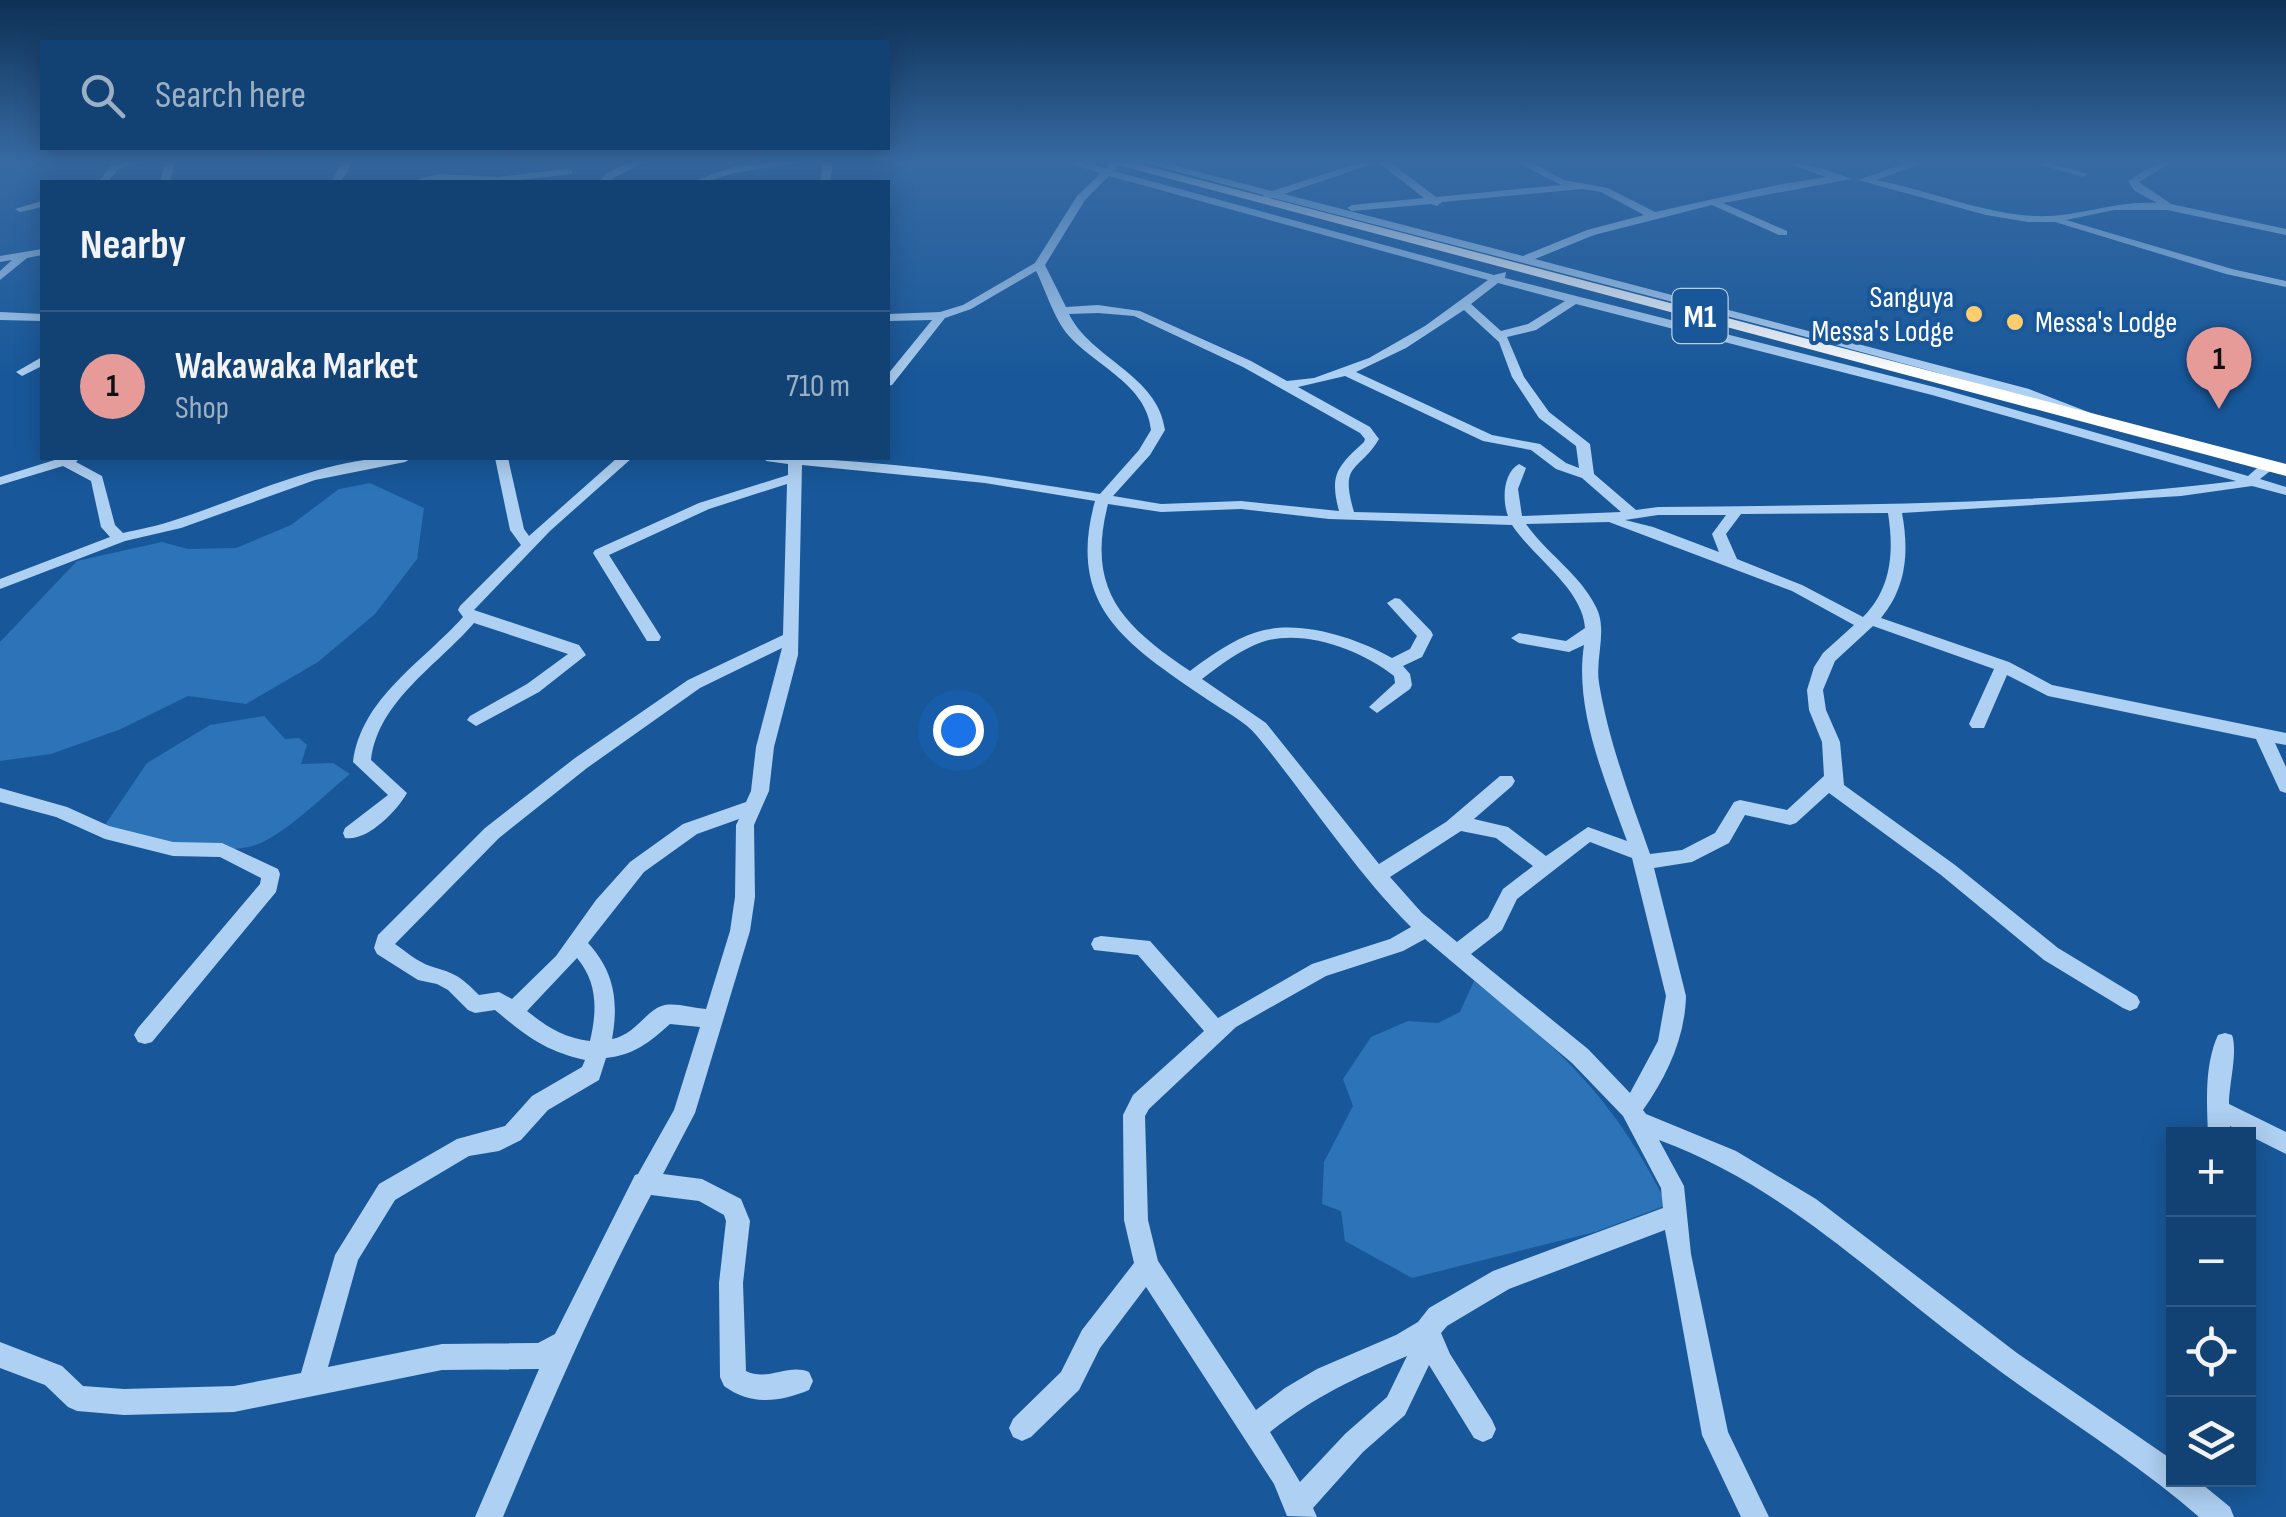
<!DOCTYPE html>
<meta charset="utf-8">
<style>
body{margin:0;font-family:"Sofia Sans Condensed",sans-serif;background:#1b4979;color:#f1f3f6}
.controls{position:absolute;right:30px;bottom:30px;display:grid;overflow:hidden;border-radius:0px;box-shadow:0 5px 25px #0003}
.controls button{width:90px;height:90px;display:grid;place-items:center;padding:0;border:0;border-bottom:2px solid #315b86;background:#124274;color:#f1f3f6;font:50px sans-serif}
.you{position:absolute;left:958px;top:730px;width:35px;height:35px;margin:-25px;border:8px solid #fff;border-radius:50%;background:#1a73e8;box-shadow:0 0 0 15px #1a73e833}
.badge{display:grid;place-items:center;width:65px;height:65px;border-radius:50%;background:#e69b98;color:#111;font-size:32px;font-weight:700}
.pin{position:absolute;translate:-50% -82px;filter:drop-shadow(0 2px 5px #0008)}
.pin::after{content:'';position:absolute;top:52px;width:35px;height:30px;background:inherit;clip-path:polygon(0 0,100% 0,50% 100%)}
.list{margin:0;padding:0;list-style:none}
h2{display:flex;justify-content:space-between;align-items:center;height:130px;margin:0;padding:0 40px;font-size:42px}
h2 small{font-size:32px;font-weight:400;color:#9cb0c5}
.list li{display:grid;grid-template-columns:65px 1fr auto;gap:30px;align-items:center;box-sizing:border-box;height:150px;padding:0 40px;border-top:2px solid #315b86}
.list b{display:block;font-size:38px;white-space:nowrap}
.list p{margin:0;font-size:32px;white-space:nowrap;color:#9cb0c5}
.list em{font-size:32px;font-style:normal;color:#9cb0c5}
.icon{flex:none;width:55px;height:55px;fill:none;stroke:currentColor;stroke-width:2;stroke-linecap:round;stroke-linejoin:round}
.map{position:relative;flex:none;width:2286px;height:1517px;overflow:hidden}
.search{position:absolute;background:#124274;box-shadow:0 5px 25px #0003;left:40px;top:40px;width:850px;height:110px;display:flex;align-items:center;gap:25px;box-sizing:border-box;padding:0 35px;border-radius:0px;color:#9cb0c5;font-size:38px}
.panel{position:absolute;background:#124274;box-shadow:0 5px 25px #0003;left:40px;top:180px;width:850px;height:280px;border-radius:0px}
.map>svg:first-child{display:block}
.green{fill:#2c73b8}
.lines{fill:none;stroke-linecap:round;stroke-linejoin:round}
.minor{fill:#aed0f2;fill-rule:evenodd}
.highway{fill:#fff;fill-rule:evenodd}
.poi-dot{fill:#ffcd6e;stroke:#18589a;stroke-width:4}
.labels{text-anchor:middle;stroke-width:8;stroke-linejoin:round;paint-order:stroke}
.far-poi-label{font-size:30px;fill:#fff;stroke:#18589a;text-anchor:end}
.shield{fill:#18589a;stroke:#bacde1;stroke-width:2.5}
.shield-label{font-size:32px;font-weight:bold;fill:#fff}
</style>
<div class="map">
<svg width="2286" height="1517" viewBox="0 0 2286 1517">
<rect width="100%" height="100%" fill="#18589a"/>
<g class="green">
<polygon points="370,483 424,508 417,559 375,614 318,662 246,704 188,696 121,729 51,754 0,761 0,642 77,561 162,542 188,549 236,548 291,525 339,489"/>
<path d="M264 716 285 739 299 738 307 745 301 764 333 763 350 774C323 796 295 825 265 841 223 863 147 837 105 825L147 763 210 725Z"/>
<path d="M1474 981C1565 1053 1615 1100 1667 1205L1595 1232 1412 1278 1345 1241 1341 1211 1322 1204 1324 1162 1353 1106 1343 1079 1371 1037 1408 1021 1438 1023 1460 1012Z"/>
</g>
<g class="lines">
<g class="minor">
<polygon points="124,162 141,162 117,170 108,182 98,182 111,166"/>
<polygon points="165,162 175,162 170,182 160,182"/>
<polygon points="343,162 353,162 341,182 331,182"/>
<polygon points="631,162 645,162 613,178 610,182 600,182 605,174"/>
<polygon points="773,162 805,162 734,173 705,182 691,182 733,167"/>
<polygon points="823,162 833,162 830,182 820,182"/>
<path d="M1065 162H1082L1106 169 1112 162H1121L1114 171 1494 275 1506 272 1505 278 1942 389 2248 476 2264 462H2274V468L2260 479 2286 487V495L2252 486 2181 496 1902 513C1909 551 1907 587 1881 618L2009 662 2052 685 2286 733V745L2275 743 2286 767V793L2280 791 2256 739 2048 696 2007 675 1984 728H1972L1969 724 1994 669 1873 626 1835 661 1823 690 1826 710 1840 742 1844 785 1955 865 2058 948 2137 996 2140 1002 2137 1008 2130 1011 2123 1008 2044 960 1941 875 1829 793 1796 823 1790 825 1745 815 1729 843 1692 862 1654 868 1686 996C1685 1038 1667 1076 1643 1110L1646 1114 1736 1151 1816 1199 2017 1353 2174 1461V1480H2197L2230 1507 2234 1517H2199C2129 1456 2047 1408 1973 1351 1872 1275 1780 1184 1659 1140L1684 1186 1691 1254 1728 1432 1769 1517H1741L1702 1435 1665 1230 1509 1289 1447 1326 1441 1333 1450 1354 1492 1420 1496 1429 1492 1438 1483 1442 1474 1438 1429 1365 1405 1415 1363 1452 1313 1508 1317 1517 1287 1516 1274 1484 1146 1287 1100 1348 1079 1390 1031 1437 1022 1441 1013 1437 1009 1428 1013 1419 1061 1372 1082 1330 1134 1263 1124 1220 1123 1115 1133 1095 1204 1031 1138 955 1094 950 1091 944 1094 938 1101 936 1150 941 1218 1018 1312 964 1390 939 1411 927C1353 869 1309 799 1257 736 1245 721 1224 711 1208 700 1130 646 1065 609 1095 501L985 483 802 465 798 655 774 747 769 791 754 825 755 897 750 931 695 1113 663 1174 702 1179 741 1199 750 1221 743 1283 746 1371C768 1382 788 1363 809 1372L813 1381 809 1390C780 1402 751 1406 724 1386L720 1377 719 1283 726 1221 724 1215 699 1201 651 1195C595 1300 549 1407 503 1517H475L539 1369 442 1370 234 1412 124 1415 77 1411 68 1407 45 1385 0 1368V1342L62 1366 83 1386 124 1389 234 1386 301 1373 335 1255 379 1184 457 1139 505 1126 532 1096 582 1067 585 1060C545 1051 526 1036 495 1010L475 1013 468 1010 448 990 437 984 418 980 377 954 374 948 378 935 485 828 575 758 688 680 783 635 787 484 709 509 609 555 661 637 659 641H647L593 553 595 550 699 503 788 475V464L766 461 765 458C877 458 989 476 1100 494L1139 450 1151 430C1147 385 1096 366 1069 336 1054 319 1046 291 1036 271L971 309 945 318 892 385 888 386V374L932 320 888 321V314L940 312 963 305 1035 263 1077 196 1101 173ZM1109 176 1488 280 1425 326 1369 358 1314 378 1287 381 1251 361 1140 311 1098 305 1066 307 1045 265 1085 200ZM1498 283 1565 301 1528 324 1501 331 1471 304ZM1576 304 1932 395 2236 481C2044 505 1851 505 1658 507L1636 510 1594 474 1590 444 1549 412 1524 377 1507 337 1536 330ZM1464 310 1499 342 1512 377 1539 418 1576 446 1579 468 1566 463 1540 444 1492 435 1356 372 1406 348ZM1098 313 1134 316 1243 367 1360 433 1365 439 1364 442C1338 466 1329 474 1339 511L1241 501 1161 504 1113 496 1150 455 1165 430C1158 375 1091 359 1069 314ZM1345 376 1483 441 1531 450 1556 469 1582 478 1621 512 1522 516 1518 489 1526 468 1519 464C1503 473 1502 500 1508 516L1354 512C1339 461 1359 473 1379 439L1370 427 1298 387ZM1108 504 1161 512 1241 509 1329 519 1512 525C1533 557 1583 589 1585 628L1566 641 1519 633 1511 638 1519 643 1569 652 1584 645C1574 710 1605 780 1627 841L1588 827 1546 856 1508 827 1474 819 1512 786 1515 781 1512 776H1500L1446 822 1379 864 1266 723 1202 679C1220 665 1240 650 1262 642 1303 628 1362 650 1394 676L1395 683 1369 707 1377 713 1410 689 1412 685 1410 674 1403 666 1422 657 1433 635 1431 631 1400 599 1395 598 1387 603 1417 636 1410 649 1392 658C1354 637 1299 619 1257 632 1232 640 1210 656 1190 671 1122 625 1086 590 1108 504ZM1888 513C1894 551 1892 588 1863 617L1802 585 1737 559 1726 534 1741 514ZM1658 515H1726L1712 534 1719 552 1653 527 1625 520ZM1609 522 1792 591 1854 625 1823 653 1814 667 1807 690 1809 710 1822 742 1824 776 1787 810 1740 800 1734 802 1715 833 1682 850 1650 854C1630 797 1609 743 1599 683 1595 658 1608 630 1596 607 1580 574 1547 554 1526 524ZM782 648 756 747 751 791 746 802 683 824 630 862 596 900 556 956 512 999 499 992 479 995C459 975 456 974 430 966 418 962 405 951 395 944L499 838 587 768 700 688ZM739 819 736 825 735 897 730 931 706 1009C693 1008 677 1003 665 1005 647 1008 636 1035 612 1039 619 1001 614 971 588 943L644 872 697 834ZM1461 831 1496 838 1533 866 1503 889 1488 918 1457 942 1422 913 1390 877ZM1590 842 1632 858 1666 996 1658 1041 1630 1093 1588 1049 1471 954 1502 930 1517 899ZM1425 939 1572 1063 1623 1116 1661 1188 1663 1208 1493 1271 1429 1308 1418 1322 1396 1335 1317 1369 1285 1388 1256 1410 1158 1261 1148 1220 1145 1116 1149 1109 1236 1027 1326 976 1403 951ZM577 958C598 983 597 1011 590 1041 564 1038 547 1027 527 1011ZM670 1024 700 1027 674 1110 638 1174 635 1175 555 1334 538 1343 442 1344 328 1367 358 1260 395 1200 469 1156 499 1151 521 1140 548 1110 599 1080 606 1058C634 1055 650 1042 670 1024ZM1407 1356 1387 1397 1345 1434 1300 1482 1270 1432C1317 1395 1353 1379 1407 1356Z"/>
<path d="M1142 162H1160L1272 191 1362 162H1378L1284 194 1523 256 1587 230 1644 215 1601 192 1582 189 1442 202 1437 206 1431 204 1352 211 1347 208 1352 205 1424 198 1378 162H1390L1436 197 1561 185 1517 162H1530L1564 180 1608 188 1655 212 1777 185 1826 177 1785 162C1808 162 1833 172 1851 179L1723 203 1787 231V235H1779L1712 205 1594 235 1535 259 2029 389 2096 415 2089 419 2084 418 2019 395 1784 331 1273 198H1264L1263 195Z"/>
<path d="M1909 162H1925L1876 180C1929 190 1980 213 2034 216 2076 218 2115 200 2157 203L2135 191 2128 181 2159 162H2172L2139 182 2171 204 2286 229V235L2167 210H2114L2066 220 2232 269 2286 281V287L2226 274 2055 222H2028L1986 215 1858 180Z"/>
<polygon points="2030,162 2048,162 2088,174 2083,177"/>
<polygon points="568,169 572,170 572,174 502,182 409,182 439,174 498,177"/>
<polygon points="42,201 42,207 20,212 15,209"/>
<polygon points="42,249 42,255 27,258 0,280 0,271 12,260 0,262 0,256"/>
<polygon points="0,312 42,314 42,321 0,320"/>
<polygon points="42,357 42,366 22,376 16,372"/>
<path d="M61 458H80L76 462 102 476 115 525 123 533C140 529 158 526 175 520 250 496 333 453 412 458L405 462 315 480 181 528 125 541 0 589V579L110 537 101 527 91 481 63 466 0 485V477Z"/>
<path d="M495 458H508L524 529 529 536 617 458H632L550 531 474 610 579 645 586 655 539 692 476 726 467 720 470 716 527 684 568 654 474 623C438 665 378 701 371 760L407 793C397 811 367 842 345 838L343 833 345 828 388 795 353 762C361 698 423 662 463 617L458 610 460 606 521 545 510 530Z"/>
<polygon points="0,788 67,807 109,826 173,842 222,843 278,869 280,874 276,892 152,1042 145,1044 138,1042 134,1035 138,1028 260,884 261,878 220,857 173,856 105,839 56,817 0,802"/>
<path d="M2225 1033 2232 1035C2238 1052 2229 1084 2229 1104L2286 1132V1154L2230 1126V1134H2208C2207 1102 2204 1066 2218 1035Z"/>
</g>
<polygon class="highway" points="1107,162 1131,162 2286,464 2286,476"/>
</g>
<linearGradient id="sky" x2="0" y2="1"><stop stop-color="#0d3055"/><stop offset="0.43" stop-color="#376aa3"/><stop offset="1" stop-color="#376aa3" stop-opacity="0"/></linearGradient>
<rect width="2286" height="375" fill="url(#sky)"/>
<g class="poi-dot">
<circle cx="1974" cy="314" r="10"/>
<circle cx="2015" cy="322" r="10"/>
</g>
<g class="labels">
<g class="far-poi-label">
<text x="1954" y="307">Sanguya<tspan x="1954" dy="34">Messa's Lodge</tspan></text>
<text x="2035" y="332" text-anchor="start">Messa's Lodge</text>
</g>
<rect class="shield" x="1672.5" y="289" width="55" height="54" rx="8"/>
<g class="shield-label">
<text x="1700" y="327">M1</text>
</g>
</g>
</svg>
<div class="controls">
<button>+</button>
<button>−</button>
<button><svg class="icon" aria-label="locate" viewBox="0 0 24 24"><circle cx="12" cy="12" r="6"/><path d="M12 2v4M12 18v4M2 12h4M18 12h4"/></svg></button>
<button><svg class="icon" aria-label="layers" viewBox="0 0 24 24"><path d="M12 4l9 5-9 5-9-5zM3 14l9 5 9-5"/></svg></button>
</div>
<div class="you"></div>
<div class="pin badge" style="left:2219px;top:409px">1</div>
<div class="search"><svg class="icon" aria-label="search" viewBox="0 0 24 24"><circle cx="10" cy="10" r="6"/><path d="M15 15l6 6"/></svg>Search here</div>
<section class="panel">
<h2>Nearby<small></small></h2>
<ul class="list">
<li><span class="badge">1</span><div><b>Wakawaka Market</b><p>Shop</p></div><em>710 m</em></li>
</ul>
</section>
</div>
